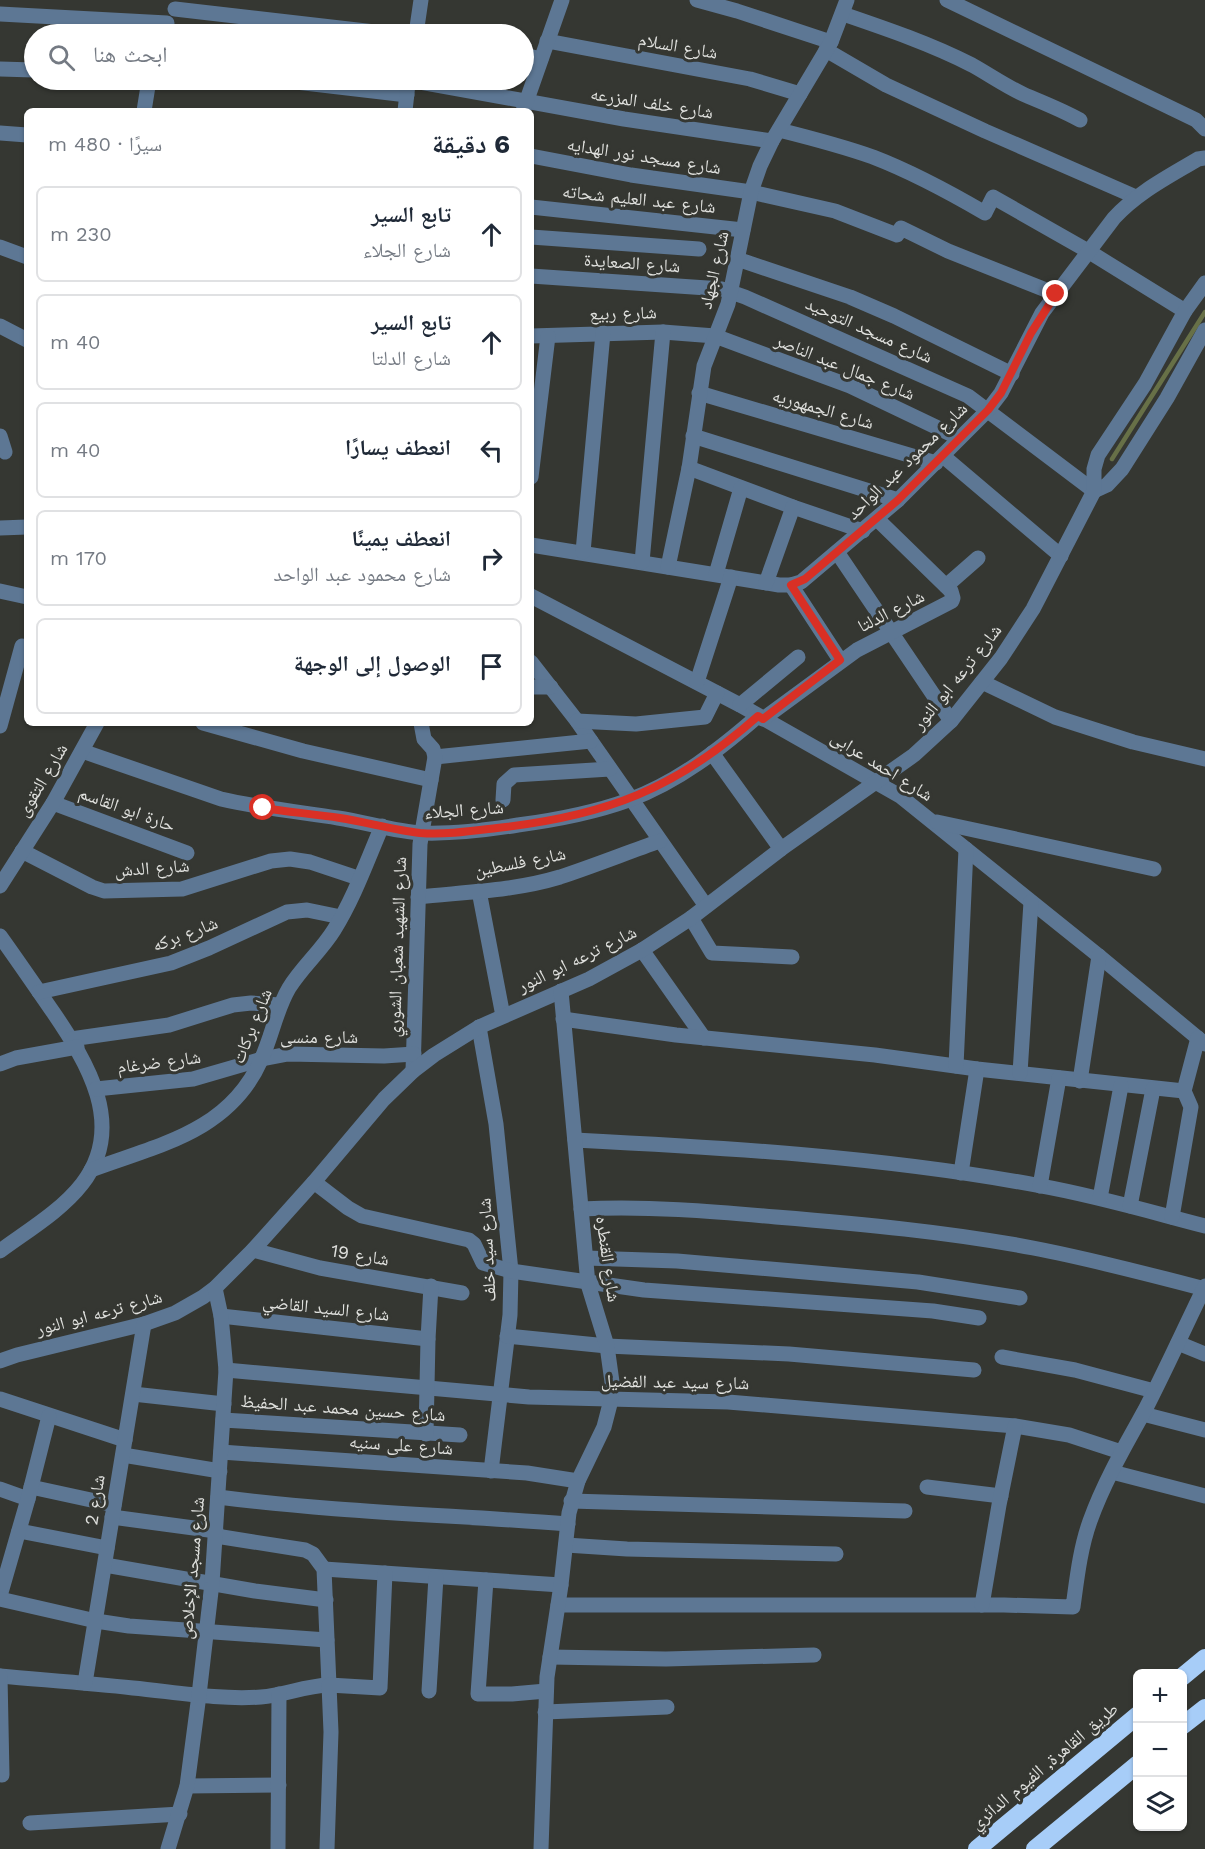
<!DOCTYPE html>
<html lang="ar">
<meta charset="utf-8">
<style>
body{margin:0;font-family:"Work Sans","Noto Naskh Arabic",sans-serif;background:#f6f6f7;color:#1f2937;direction:rtl}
.controls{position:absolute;right:18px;bottom:18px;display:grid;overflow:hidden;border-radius:9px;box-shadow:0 2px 4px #0004}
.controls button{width:54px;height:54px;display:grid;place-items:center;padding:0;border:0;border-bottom:2px solid #e0e1e3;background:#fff;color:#1f2937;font:30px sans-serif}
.stop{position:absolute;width:18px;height:18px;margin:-14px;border:4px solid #d93025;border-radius:50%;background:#fff}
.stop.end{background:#d93025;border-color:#fff;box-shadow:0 2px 6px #0008}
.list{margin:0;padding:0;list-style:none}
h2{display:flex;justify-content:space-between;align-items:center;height:78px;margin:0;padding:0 24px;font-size:26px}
h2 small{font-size:20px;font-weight:400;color:#747a83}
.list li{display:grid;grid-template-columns:39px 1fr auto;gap:18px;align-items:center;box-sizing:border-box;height:96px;margin:0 12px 12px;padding:0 12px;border:2px solid #e0e1e3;border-radius:9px}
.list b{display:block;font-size:22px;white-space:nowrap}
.list p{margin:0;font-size:20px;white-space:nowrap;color:#747a83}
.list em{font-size:20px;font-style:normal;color:#747a83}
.icon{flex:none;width:33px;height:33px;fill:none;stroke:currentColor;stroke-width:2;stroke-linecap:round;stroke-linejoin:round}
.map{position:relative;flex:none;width:1205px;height:1849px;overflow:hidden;direction:ltr}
.search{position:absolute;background:#fff;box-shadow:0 2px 4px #0004;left:24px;top:24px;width:510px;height:66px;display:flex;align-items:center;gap:15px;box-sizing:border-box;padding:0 21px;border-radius:33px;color:#747a83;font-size:22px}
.panel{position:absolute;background:#fff;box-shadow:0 2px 4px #0004;left:24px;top:108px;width:510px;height:618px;border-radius:9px;direction:rtl}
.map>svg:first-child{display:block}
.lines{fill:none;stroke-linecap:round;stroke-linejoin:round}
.stream{stroke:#677047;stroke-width:4.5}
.minor{stroke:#5d7794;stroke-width:15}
.highway{stroke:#a7cdf8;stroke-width:18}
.route{stroke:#d93025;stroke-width:8}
.labels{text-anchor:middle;stroke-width:6;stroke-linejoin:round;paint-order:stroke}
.street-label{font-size:18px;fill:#e0e1de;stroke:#353732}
</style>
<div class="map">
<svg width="1205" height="1849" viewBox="0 0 1205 1849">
<rect width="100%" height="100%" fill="#353732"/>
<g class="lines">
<polyline class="stream" points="1112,459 1205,312"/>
<g class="minor">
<polyline points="697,0 737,11 831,42"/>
<polyline points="947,0 1196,120 1205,129"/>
<polyline points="175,9 392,34"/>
<polyline points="0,14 167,23"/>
<path d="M843 14C887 29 931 44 972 65 990 75 1007 87 1025 95 1044 103 1062 110 1080 120"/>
<polyline points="416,30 434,34"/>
<polyline points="416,34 421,0"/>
<polyline points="547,41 750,79 800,94"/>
<polyline points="826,50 886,85 985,131 1136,197"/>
<polyline points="524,55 541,59"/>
<polyline points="0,69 34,70"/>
<polyline points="279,80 407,95"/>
<polyline points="409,80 624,119 772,141"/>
<polyline points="144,111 149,80"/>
<polyline points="405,111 408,84"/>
<polyline points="523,111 562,0"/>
<path d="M779 130C811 138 842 146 873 157 912 172 949 192 985 213L993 197 1088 251 1185 311"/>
<polyline points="0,133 27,135"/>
<polyline points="531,156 631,175 751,192 835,211 897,235 901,228 948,251 1056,294"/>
<polyline points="531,207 743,230"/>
<polyline points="531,237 699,249"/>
<polyline points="0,247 27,257"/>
<polyline points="737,259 850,297 894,316 1012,374"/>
<polyline points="531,276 722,289 745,297 968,396 1094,491"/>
<polyline points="0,326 27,340"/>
<polyline points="531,336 663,332 715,336 850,386 959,438"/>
<polyline points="699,393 936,463"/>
<polyline points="0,436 5,452"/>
<polyline points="693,436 898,500"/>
<polyline points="943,456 1061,556"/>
<polyline points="689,468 793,507 863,531"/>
<polyline points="531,477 548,336"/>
<polyline points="1094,491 1107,485 1122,469 1167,398 1205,330"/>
<polyline points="0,528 27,527"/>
<path d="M531 545 779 585H791L801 582 898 500 988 410 1001 393 1042 313 1114 218C1138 192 1168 177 1198 159L1205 158"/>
<polyline points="583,552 603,333"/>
<polyline points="837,552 951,721"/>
<polyline points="642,562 663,332"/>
<polyline points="668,567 689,468 704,366 728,304 751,192 760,166 772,141 831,42 847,0"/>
<polyline points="716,574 741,488"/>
<polyline points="766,583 793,507"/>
<polyline points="791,585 840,660"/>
<polyline points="946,586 978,558"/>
<polyline points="0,591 27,597"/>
<polyline points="531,596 740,705 900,796 1099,956 1205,1044"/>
<polyline points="531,662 577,721 706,906"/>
<polyline points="697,682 731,577"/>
<polyline points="982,682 1055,717 1133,742 1205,759"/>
<polyline points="531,687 551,687"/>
<polyline points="740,705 798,657"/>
<polyline points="763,719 857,650 952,601 953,598 951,591 877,519"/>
<polyline points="577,721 636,724 705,717 717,693"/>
<polyline points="203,723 303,751 431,780"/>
<polyline points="0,726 22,646"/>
<path d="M82 751 221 799C260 808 299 812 338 818 366 822 395 832 423 833 455 834 487 830 518 825 556 820 593 813 629 800 678 782 720 749 758 716"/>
<polyline points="712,753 781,849"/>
<polyline points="435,757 591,741"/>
<polyline points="503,800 504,784 514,775 610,769"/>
<polyline points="53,803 187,853"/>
<polyline points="937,822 1154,869"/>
<polyline points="22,851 92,887 104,891 182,889 271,861 290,859 310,862 358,878"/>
<polyline points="0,886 53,803 97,723"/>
<polyline points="479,891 503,1016"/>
<path d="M418 897C465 892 514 891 560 877 593 866 626 853 660 841"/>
<polyline points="691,918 712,953 792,957"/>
<path d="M0 936C18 961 35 986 53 1012 87 1062 127 1126 82 1184 61 1211 27 1231 0 1251"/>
<polyline points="642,950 704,1038"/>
<polyline points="39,992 171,963 209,948 287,912 307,910 341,917"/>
<polyline points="563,1019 676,1035 875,1055 977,1069 1184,1091"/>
<polyline points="479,1027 496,1124 511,1271 510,1315 491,1471"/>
<polyline points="71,1039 169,1025 233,1005 251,1003 280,1005"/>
<polyline points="0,1064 16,1058 77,1047"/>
<polyline points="956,1066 966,849"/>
<polyline points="413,1071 420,844 435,757 433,749 424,739 421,723"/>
<polyline points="1020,1073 1031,902"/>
<polyline points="1080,1081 1099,956"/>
<polyline points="96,1089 193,1079 262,1059 288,1054 384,1056 414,1054"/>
<path d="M575 1140C731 1148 887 1157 1041 1186 1097 1196 1151 1212 1205 1226"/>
<path d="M91 1170C158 1145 229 1132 261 1060 272 1036 276 1010 289 988 302 967 321 951 334 930 354 898 367 861 382 826"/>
<polyline points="961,1173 977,1069"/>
<polyline points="314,1182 348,1208 362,1216 469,1240 474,1244 483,1263 511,1271 644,1290 933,1311 979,1318"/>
<polyline points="1040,1186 1059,1078"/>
<polyline points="1100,1198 1121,1086"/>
<polyline points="1130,1206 1153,1089"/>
<path d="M581 1209C647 1206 711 1211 776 1217 861 1224 949 1232 1033 1248 1091 1259 1148 1274 1205 1289"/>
<polyline points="1172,1217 1191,1107 1184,1091 1198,1038"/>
<polyline points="253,1250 320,1268 462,1293"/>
<polyline points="586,1258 677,1261 805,1272 918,1282 1020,1298"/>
<polyline points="221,1316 428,1339"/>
<polyline points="507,1336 607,1346 789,1354 974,1370"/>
<polyline points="1178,1343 1205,1354"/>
<polyline points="1002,1357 1075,1370 1154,1391"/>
<polyline points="0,1361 17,1355 144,1324 175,1313 203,1297 215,1288 253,1250 314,1182 384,1099 413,1071 434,1055 479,1027 589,979 642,950 691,918 781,849 914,755 951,721 1001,658 1033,609 1094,491 1094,469 1098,455 1145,384 1185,311 1205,283"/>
<polyline points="226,1370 529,1397 728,1402 1015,1426 1069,1435 1121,1452"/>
<polyline points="133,1394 224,1404"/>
<polyline points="0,1399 125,1440"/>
<polyline points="1143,1414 1205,1430"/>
<polyline points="223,1420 460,1435"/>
<polyline points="426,1434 428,1339 431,1286"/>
<polyline points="221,1452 527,1473 578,1481"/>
<polyline points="123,1455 220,1471"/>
<polyline points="1112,1472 1205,1496"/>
<polyline points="31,1487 114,1505"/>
<polyline points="927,1487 1001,1496"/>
<polyline points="0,1489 28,1499"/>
<path d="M218 1497C334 1512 451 1515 568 1524"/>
<polyline points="571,1501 905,1511"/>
<polyline points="112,1517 216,1531"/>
<polyline points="19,1531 107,1548"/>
<polyline points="566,1545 627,1549 836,1554"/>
<polyline points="105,1565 255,1591 326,1600"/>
<polyline points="324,1569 561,1585"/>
<polyline points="486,1580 478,1694 512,1694 546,1691"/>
<polyline points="0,1596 28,1499 49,1416"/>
<polyline points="0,1599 96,1621 129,1626 327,1640"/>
<path d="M558 1605H1004L1073 1607C1077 1578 1080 1549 1090 1521 1104 1482 1125 1446 1145 1410 1166 1369 1185 1327 1205 1286"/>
<polyline points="982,1605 999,1505 1015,1426"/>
<polyline points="550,1657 666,1659 814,1655"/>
<path d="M0 1676C44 1680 88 1683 133 1688 175 1692 219 1700 261 1697 285 1695 304 1686 329 1685L324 1569 313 1554 305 1550 216 1536"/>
<polyline points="0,1676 2,1775"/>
<polyline points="85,1683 144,1324"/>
<polyline points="429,1691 436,1577"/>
<polyline points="545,1712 667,1707"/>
<polyline points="187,1786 279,1785"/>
<polyline points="30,1823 180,1814"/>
<polyline points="168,1849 187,1786 199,1695 212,1583 226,1370 221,1316 215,1288"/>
<polyline points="278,1849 279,1694"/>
<polyline points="327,1849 331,1732 329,1685 380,1688 385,1573"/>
<polyline points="541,1849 547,1677 561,1585 569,1513 578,1481 604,1427 611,1400 612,1382 607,1346 588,1284 561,991"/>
</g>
<g class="highway">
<polyline points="1182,1677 1205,1658"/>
<polyline points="1182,1726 1205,1708"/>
<polyline points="977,1849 1138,1715"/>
<polyline points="1035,1849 1138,1764"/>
</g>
</g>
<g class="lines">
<path class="route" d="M263 808C288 812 314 814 340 818 366 822 393 830 420 833 445 835 472 831 497 828 606 816 676 789 758 716L763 719 840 660 791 585 805 579 898 500 988 410 1001 393 1031 333 1056 294"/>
</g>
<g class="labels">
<g class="street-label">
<text transform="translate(678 46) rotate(10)" y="6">شارع السلام</text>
<text transform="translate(652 103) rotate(9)" y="6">شارع خلف المزرعه</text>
<text transform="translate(644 156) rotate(9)" y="6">شارع مسجد نور الهدايه</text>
<text transform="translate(639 199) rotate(6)" y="6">شارع عبد العليم شحاته</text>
<text transform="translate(632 263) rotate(4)" y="6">شارع الصعايدة</text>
<text transform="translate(714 270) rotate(-77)" y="6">شارع الجهاد</text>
<text transform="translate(623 313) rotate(-1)" y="6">شارع ربيع</text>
<text transform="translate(869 330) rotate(24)" y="6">شارع مسجد التوحيد</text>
<text transform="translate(845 367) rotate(22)" y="6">شارع جمال عبد الناصر</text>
<text transform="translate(823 409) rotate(16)" y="6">شارع الجمهوريه</text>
<text transform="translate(907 461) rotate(-44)" y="6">شارع محمود عبد الواحد</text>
<text transform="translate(891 611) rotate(-27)" y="6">شارع الدلتا</text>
<text transform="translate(957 677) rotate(-51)" y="6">شارع ترعه ابو النور</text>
<text transform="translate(882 766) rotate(32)" y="6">شارع احمد عرابى</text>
<text transform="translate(42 780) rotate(-59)" y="6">شارع التقوى</text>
<text transform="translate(127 809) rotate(20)" y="6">حارة ابو القاسم</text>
<text transform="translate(464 810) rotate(-4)" y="6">شارع الجلاء</text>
<text transform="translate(520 862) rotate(-11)" y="6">شارع فلسطين</text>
<text transform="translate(152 868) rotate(-4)" y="6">شارع الدش</text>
<text transform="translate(185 934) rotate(-21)" y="6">شارع بركه</text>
<text transform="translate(397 947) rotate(-88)" y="6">شارع الشهيد شعبان الشوري</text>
<text transform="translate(577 959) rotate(-26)" y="6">شارع ترعه ابو النور</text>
<text transform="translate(252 1026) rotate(-68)" y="6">شارع بركات</text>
<text x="319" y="1043">شارع منسى</text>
<text transform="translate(159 1062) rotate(-7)" y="6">شارع ضرغام</text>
<text transform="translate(487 1250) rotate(-93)" y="6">شارع سيد خلف</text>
<text transform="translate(360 1255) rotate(9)" y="6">شارع 19</text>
<text transform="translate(608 1259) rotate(82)" y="6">شارع القنطره</text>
<text transform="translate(326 1308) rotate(6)" y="6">شارع السيد القاضي</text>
<text transform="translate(99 1313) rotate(-15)" y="6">شارع ترعه ابو النور</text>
<text transform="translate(675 1382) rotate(1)" y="6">شارع سيد عبد الفضيل</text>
<text transform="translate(343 1408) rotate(4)" y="6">شارع حسين محمد عبد الحفيظ</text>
<text transform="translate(401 1445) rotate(4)" y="6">شارع على سنيه</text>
<text transform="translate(95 1500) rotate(-81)" y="6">شارع 2</text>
<text transform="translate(192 1568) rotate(-85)" y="6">شارع مسجد الإخلاص</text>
<text transform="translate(1044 1766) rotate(-40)" y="6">طريق القاهرة, الفيوم الدائري</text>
</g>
</g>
</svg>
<div class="controls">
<button>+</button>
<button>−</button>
<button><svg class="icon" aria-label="layers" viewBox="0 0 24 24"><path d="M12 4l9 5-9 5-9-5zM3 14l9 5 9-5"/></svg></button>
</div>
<div class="stop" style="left:263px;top:808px"></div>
<div class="stop end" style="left:1056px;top:294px"></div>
<div class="search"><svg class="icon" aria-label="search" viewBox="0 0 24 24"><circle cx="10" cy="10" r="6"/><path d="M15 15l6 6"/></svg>ابحث هنا</div>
<section class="panel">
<h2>6 دقيقة<small>سيرًا · 480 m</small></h2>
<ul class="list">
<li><svg class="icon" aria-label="ahead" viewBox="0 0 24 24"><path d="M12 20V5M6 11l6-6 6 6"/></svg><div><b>تابع السير</b><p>شارع الجلاء</p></div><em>230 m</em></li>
<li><svg class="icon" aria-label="ahead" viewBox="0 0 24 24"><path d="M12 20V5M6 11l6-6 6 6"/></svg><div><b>تابع السير</b><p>شارع الدلتا</p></div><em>40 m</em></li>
<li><svg class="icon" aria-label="left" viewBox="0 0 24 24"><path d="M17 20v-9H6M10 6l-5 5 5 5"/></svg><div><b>انعطف يسارًا</b></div><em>40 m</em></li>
<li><svg class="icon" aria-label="right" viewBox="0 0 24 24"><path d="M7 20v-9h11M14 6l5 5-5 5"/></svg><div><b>انعطف يمينًا</b><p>شارع محمود عبد الواحد</p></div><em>170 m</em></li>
<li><svg class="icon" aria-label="arrive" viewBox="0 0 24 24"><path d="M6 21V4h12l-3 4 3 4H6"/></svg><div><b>الوصول إلى الوجهة</b></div></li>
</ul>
</section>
</div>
